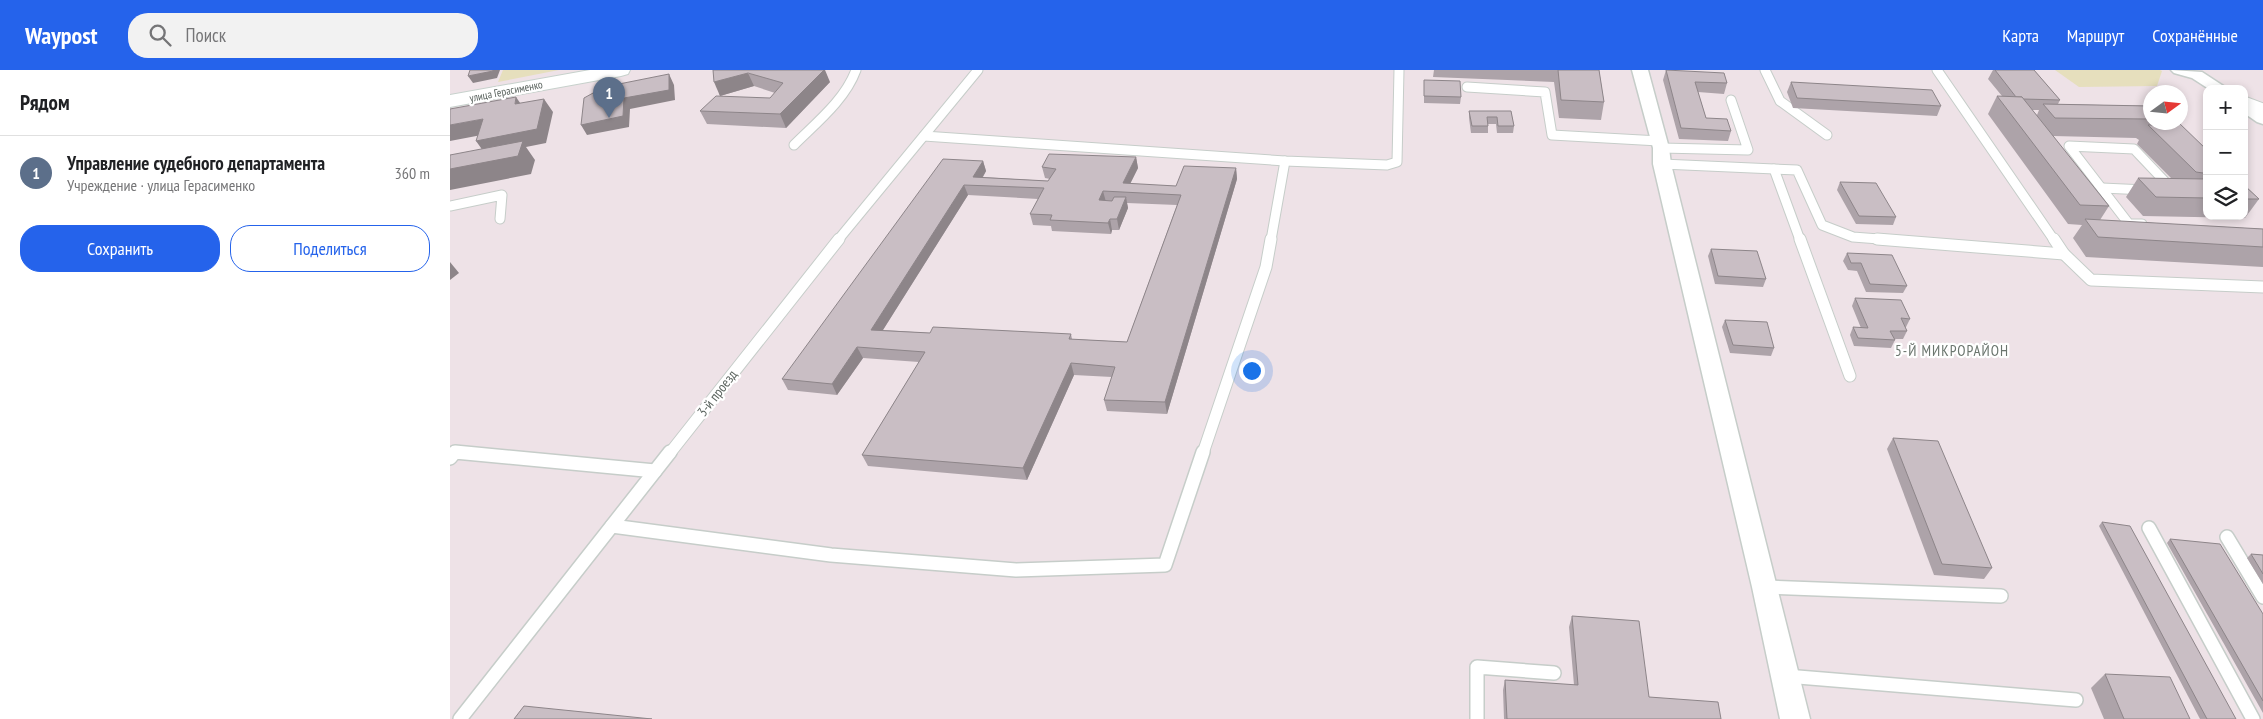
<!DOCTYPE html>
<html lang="ru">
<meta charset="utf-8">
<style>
body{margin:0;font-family:"PT Sans Narrow",sans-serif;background:#f2f2f2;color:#202124}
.controls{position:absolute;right:15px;top:15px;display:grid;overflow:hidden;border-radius:10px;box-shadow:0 2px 8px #0003}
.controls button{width:45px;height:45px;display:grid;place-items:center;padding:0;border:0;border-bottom:1px solid #e0e0e0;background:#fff;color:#202124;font:25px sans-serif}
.compass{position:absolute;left:1693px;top:15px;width:45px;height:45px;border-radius:50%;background:#fff;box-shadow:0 2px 8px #0003;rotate:75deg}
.you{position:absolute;left:801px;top:300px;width:18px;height:18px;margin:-12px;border:4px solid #fff;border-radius:50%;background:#1a73e8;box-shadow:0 0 0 8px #1a73e833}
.badge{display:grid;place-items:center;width:32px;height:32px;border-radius:50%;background:#2563eb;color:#fff;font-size:16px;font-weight:700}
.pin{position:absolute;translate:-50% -41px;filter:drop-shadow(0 1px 2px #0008)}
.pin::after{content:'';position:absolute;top:26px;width:18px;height:15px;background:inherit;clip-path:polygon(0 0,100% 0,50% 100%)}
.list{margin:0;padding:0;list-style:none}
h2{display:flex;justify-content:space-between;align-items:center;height:65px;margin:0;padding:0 20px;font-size:21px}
h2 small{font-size:16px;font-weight:400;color:#757577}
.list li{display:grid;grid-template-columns:32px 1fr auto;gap:15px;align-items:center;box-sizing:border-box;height:75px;padding:0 20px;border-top:1px solid #e0e0e0}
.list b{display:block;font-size:19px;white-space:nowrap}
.list p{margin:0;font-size:16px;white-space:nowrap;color:#757577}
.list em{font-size:16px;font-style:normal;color:#757577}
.actions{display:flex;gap:10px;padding:15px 20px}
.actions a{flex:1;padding:11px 0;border:1px solid #2563eb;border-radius:20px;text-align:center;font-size:18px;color:#2563eb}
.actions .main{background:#2563eb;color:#fff}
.icon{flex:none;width:28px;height:28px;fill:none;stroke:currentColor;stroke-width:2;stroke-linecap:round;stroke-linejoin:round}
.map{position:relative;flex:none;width:1813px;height:649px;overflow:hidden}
header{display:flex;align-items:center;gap:30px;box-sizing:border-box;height:70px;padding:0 25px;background:#2563eb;color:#fff}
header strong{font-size:24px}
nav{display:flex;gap:28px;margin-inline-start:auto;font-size:18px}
.search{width:350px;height:45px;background:#f2f2f2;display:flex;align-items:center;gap:12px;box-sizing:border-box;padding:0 18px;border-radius:20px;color:#757577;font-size:19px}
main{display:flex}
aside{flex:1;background:#fff}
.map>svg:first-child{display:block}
.green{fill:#e6dfbd}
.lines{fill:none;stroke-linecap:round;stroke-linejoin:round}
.service-far2-casing{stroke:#c6cdc9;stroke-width:11}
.service-far1-casing{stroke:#c6cdc9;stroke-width:13}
.service-casing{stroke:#c6cdc9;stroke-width:16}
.minor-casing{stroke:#c6cdc9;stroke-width:3}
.secondary-casing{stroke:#c7d1cc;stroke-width:2}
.service-far2{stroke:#fff;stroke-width:9}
.service-far1{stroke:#fff;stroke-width:11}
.service{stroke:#fff;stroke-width:13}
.minor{fill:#fff;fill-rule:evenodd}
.secondary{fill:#fff;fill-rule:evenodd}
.wall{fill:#ada3a9;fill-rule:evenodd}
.shaded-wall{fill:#8d8589}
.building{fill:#c9bec4;stroke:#8d8589;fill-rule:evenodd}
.labels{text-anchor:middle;stroke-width:4.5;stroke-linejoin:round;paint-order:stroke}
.far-street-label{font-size:11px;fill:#5a635e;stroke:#fff}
.street-label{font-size:14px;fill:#5a635e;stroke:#fff}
.neighbourhood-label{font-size:15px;letter-spacing:1px;fill:#6b756e;stroke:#fff}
</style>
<header>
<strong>Waypost</strong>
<div class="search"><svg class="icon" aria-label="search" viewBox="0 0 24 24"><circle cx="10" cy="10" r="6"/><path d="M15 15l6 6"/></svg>Поиск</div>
<nav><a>Карта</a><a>Маршрут</a><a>Сохранённые</a></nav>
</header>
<main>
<aside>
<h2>Рядом<small></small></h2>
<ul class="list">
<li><span class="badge" style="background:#5c6f8a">1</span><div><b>Управление судебного департамента</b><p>Учреждение · улица Герасименко</p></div><em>360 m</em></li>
</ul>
<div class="actions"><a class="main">Сохранить</a><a>Поделиться</a></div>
</aside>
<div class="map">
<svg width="1813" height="649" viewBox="0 0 1813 649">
<rect width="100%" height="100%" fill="#eee2e7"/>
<g class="green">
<polygon points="53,0 109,0 48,12"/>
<polygon points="1605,0 1710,0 1712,1 1707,16 1629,17"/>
</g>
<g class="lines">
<defs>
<g id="service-far2">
<polyline points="1315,0 1330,31 1377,65"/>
<polyline points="1487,0 1604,170"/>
<polyline points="1017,17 1095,22 1102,65 1209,71"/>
<polyline points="1794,31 1813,38"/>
<polyline points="474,66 835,91 937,95 947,92 949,0"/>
<path d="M344 75C366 53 395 30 406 0"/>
<polyline points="1211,78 1298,80 1281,30"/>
<polyline points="1212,94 1347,100 1372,155 1403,167 1442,170"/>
<polyline points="1324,99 1350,170"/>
<polyline points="1652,118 1696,120"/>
<polyline points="0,136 52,125 50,149"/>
<polyline points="1692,154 1679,154 1619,76 1684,79 1721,118"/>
<polyline points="388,170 528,0"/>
<polyline points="821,170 835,91"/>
</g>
<g id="service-far1">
<polyline points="1350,169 1400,306"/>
<polyline points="1427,169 1614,184"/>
<polyline points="1604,169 1614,184 1641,210 1813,217"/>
<polyline points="4,383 14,383"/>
<polyline points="220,383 389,169"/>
<polyline points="753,383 816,197 821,169"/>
</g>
<g id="service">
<polyline points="0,388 5,382 205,401"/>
<polyline points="162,456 381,485 566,500 715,495 753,382"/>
<polyline points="1699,458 1803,649"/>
<polyline points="1777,467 1813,527"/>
<polyline points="1315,517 1551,526"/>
<polyline points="1336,606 1626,630"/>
<polyline points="10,649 220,382"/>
<polyline points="1027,649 1027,597 1104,603"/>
</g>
<g id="minor">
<polygon points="1182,0 1198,0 1219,78 1221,94 1360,649 1330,649 1302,517 1203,94 1203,78"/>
<polygon points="1721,0 1752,2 1778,19 1759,19 1742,8 1724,3"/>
<polygon points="1794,30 1800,32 1813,41 1813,54 1807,52 1794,43"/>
</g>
<polygon id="secondary" points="140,0 180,0 178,4 171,6 0,37 0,25"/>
</defs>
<use href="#service-far2" class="service-far2-casing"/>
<use href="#service-far1" class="service-far1-casing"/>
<use href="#service" class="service-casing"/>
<use href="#minor" class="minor-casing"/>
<use href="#secondary" class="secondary-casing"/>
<use href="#service-far2" class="service-far2"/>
<use href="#service-far1" class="service-far1"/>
<use href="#service" class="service"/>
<use href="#minor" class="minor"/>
<use href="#secondary" class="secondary"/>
</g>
<g class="wall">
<polygon points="263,0 380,12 336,58 257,54 250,41 320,28 325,23 304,16 270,26"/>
<polygon points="984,0 1149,0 1154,32 1151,50 1109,48 1104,12 983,7"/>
<polygon points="1216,0 1277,13 1274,24 1248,22 1256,48 1281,61 1278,71 1229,69 1213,10"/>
<path d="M1543 0H1584L1610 30 1608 34 1700 36 1757 80V146H1794V115L1809 129 1795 148 1693 146 1676 127 1688 108H1721L1687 74 1689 70 1686 68 1603 66 1659 136 1650 150 1813 159V197L1636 187 1623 168 1632 155 1618 154 1538 44 1547 26H1552L1538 9ZM1582 40H1589L1587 45Z"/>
<polygon points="1341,12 1491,36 1487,46 1343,38 1337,22"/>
<polygon points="974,17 1011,27 1010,34 974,33"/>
<polygon points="1019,41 1061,41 1064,56 1063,63 1047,63 1046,54 1038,54 1038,63 1021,63 1019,48"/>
<path d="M686 87 688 98 680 114 726 116 786 98 787 109 717 344 657 341 654 330 662 307 624 305 577 410 418 396 412 385 469 292 413 288 387 325 338 320 332 309 533 91 536 101 533 107 598 111 600 109 595 108 592 97ZM518 125 588 129 580 144 583 155 601 156 602 161 661 164 662 160H669L678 138 677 133 727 135 677 272 622 269 621 264 480 263 433 260Z"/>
<polygon points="1390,112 1446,147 1443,155 1406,154 1387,120"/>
<polygon points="1261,179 1316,209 1313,217 1265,214 1258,186"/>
<polygon points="1397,183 1457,216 1453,223 1416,222 1407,201 1398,200 1393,191"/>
<polygon points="1405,228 1460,249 1456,257 1455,257 1457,261 1453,269 1444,269 1445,270 1441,278 1404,276 1400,265 1403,257 1411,258 1402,236"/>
<polygon points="1275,250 1324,278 1321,286 1280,283 1272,257"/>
<polygon points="1443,368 1542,498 1534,509 1484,505 1437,379"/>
<polygon points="1652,452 1786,649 1750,649 1649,456"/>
<polygon points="1720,469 1813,544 1813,643 1717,473"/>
<polygon points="1801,484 1813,485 1813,514 1797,488"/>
<polygon points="1122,546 1199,627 1271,649 1054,649 1053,620 1055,610 1124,615 1119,557"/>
<polygon points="1655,604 1740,649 1654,649 1641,618"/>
</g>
<g class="shaded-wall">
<polygon points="43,0 50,0 47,8 23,13 18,6"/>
<polygon points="374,0 375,0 380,12 336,58 330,44"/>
<polygon points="298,3 304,16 270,26 264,12"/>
<polygon points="219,4 224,15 225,30 180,39 179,57 137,65 131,55 174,28"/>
<polygon points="66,27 75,40 65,34"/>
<polygon points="94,29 103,42 96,73 76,77 85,90 81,104 0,120 0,99 36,85 26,71"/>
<polygon points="33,49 42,63 0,71 0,55"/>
<polygon points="686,87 688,98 676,122 673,113"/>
<polygon points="533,91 536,101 528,115 523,107"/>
<polygon points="786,98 787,109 717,344 715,332"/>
<polygon points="514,115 518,125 426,271 421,260"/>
<polygon points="653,121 656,132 649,130"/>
<polygon points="676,127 678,138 669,160 667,149"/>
<polygon points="660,149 662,160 661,164 658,153"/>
<polygon points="0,192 9,203 0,210"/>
<polygon points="407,277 413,288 387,325 382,314"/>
<polygon points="621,293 624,305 577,410 573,398"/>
</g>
<g class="building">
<polygon points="20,0 43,0 43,1 18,6"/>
<polygon points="263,0 374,0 330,44 250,41 266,26 320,28 333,13 298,3 264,12"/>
<polygon points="1108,0 1149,0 1154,32 1111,30"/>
<polygon points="1216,0 1274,3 1277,13 1245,12 1256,48 1277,49 1281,61 1231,58"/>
<polygon points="1545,0 1584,0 1610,30 1573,29 1572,27 1566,27"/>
<polygon points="219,4 219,20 174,28 173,46 131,55 134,28 154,17"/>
<polygon points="974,10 1010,11 1011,27 974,26"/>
<polygon points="1341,12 1482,20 1491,36 1347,28"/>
<polygon points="1547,26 1572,27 1659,136 1630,135"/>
<polygon points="66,27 65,34 94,29 87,59 26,71 33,49 0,55 0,39"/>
<polygon points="1593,34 1700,36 1700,52 1698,49 1605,48"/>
<polygon points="1019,41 1061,41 1064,56 1048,56 1047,47 1037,47 1038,56 1022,56"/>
<polygon points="1701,52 1728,52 1757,80 1757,107 1753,103 1746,102 1698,55 1704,55"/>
<polygon points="73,71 68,86 0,99 0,85"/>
<path d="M599 84 686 87 673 113 726 116 734 96 786 98 715 332 654 330 665 297 621 293 573 398 412 385 475 282 407 277 382 314 332 309 493 89 533 91 523 107 598 111 606 99 592 97ZM514 115 594 118 580 144 602 145 600 150 658 153 660 149H667L676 127H664L662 131 649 130 653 121 731 125 677 272 619 269 621 264 483 257 480 263 421 260Z"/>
<polygon points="1688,108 1757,109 1757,128 1706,127"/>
<polygon points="1390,112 1426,113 1446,147 1409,146"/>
<polygon points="1794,115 1809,129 1794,129"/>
<polygon points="1635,149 1813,159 1813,177 1648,167"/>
<polygon points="1261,179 1307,181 1316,209 1268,206"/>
<polygon points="1397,183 1442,185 1457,216 1420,214 1411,193 1401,193"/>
<polygon points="1405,228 1451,230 1460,249 1451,248 1457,261 1440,261 1445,270 1408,268 1403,257 1418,258"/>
<polygon points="1275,250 1317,252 1324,278 1283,275"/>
<polygon points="1443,368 1488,371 1542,498 1492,494"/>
<polygon points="1652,452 1680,456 1786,649 1757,649"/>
<polygon points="1720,469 1770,474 1813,544 1813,631"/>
<polygon points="1801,484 1813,485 1813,504"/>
<polygon points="1122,546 1189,551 1199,627 1268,632 1271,649 1057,649 1055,610 1128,615"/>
<polygon points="1655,604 1720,607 1740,649 1674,649"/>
<polygon points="74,636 202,649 64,649"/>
</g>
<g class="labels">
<g class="far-street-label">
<text transform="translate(56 21) rotate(-11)" y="4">улица Герасименко</text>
</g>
<g class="street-label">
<text transform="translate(267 323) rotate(-52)" y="5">3-й проезд</text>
</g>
<g class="neighbourhood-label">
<text x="1502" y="286">5-Й МИКРОРАЙОН</text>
</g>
</g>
</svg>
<div class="controls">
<button>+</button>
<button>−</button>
<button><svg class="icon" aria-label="layers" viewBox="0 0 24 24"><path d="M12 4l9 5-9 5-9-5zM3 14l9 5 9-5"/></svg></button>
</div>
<svg class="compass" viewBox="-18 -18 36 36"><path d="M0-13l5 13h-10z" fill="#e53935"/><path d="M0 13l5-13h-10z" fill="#757577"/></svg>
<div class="you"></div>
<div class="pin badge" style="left:159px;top:48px;background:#5c6f8a">1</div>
</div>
</main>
